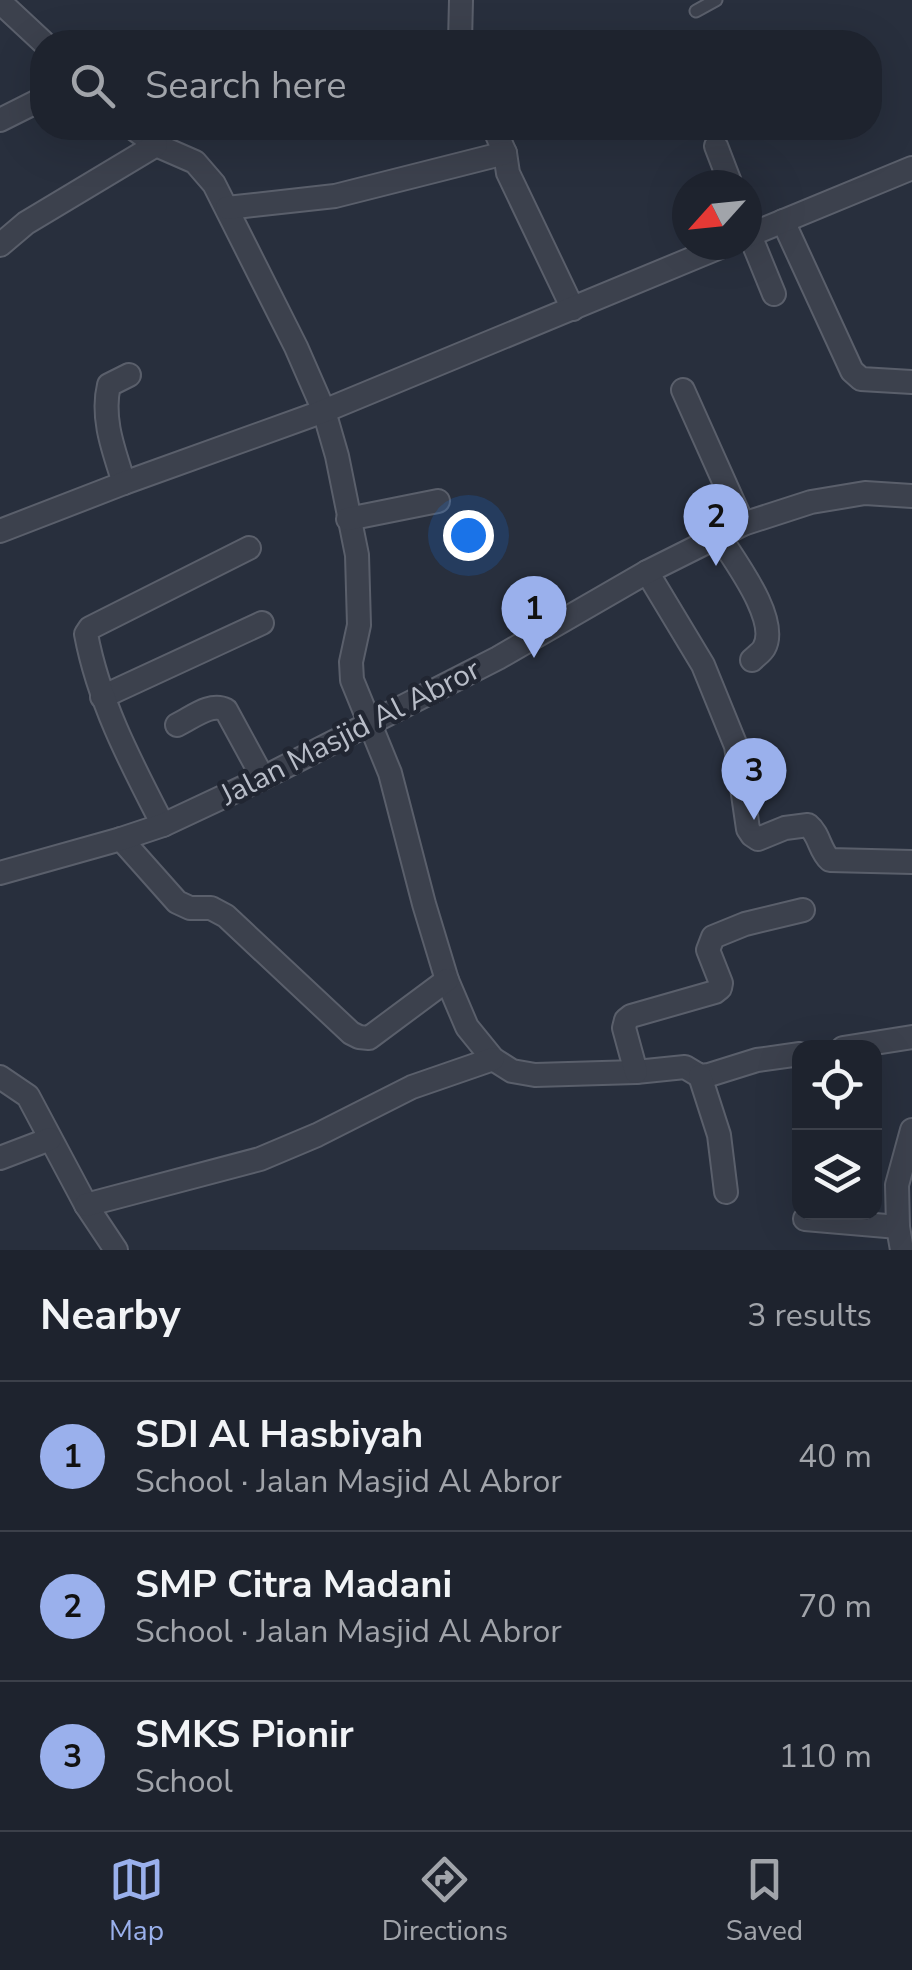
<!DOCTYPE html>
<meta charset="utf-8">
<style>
body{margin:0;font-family:"Nunito Sans",sans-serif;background:#262b36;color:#f1f3f6}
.controls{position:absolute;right:30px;bottom:30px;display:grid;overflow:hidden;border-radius:20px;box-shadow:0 10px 40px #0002}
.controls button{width:90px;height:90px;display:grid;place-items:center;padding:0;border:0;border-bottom:2px solid #3c404a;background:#1e232e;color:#f1f3f6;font:50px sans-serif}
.compass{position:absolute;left:672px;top:170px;width:90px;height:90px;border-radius:50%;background:#1e232e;box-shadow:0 10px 40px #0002;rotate:243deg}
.you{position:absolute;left:468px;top:535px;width:35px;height:35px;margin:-25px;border:8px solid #fff;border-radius:50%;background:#1a73e8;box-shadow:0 0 0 15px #1a73e833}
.badge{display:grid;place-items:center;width:65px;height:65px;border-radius:50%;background:#9ab0ec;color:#111;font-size:32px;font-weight:700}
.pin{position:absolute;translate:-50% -82px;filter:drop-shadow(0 2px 5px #0008)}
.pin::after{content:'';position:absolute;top:52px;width:35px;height:30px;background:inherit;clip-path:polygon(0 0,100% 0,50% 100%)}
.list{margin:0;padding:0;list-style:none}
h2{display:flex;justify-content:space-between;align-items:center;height:130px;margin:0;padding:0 40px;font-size:42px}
h2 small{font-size:32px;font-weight:400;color:#a1a4aa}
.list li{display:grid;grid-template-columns:65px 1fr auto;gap:30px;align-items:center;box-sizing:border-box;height:150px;padding:0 40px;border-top:2px solid #3c404a}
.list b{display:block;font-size:38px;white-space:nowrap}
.list p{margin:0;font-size:32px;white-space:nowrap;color:#a1a4aa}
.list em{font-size:32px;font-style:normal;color:#a1a4aa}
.icon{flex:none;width:55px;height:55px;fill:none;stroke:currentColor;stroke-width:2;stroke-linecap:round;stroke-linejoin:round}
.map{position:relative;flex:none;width:912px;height:1250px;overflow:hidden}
.search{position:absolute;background:#1e232e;box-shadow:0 10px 40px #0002;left:30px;right:30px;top:30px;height:110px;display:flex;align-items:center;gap:25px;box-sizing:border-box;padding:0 35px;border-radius:40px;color:#a1a4aa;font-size:38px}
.sheet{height:580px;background:#1e232e}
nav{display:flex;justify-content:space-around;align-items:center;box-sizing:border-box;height:140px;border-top:2px solid #3c404a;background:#1e232e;font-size:28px;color:#a1a4aa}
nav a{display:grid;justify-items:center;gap:5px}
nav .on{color:#9ab0ec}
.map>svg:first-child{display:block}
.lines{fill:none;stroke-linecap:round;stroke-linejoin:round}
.lane-casing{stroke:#5a5f6b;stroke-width:15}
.street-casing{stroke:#5a5f6b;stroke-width:26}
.lane{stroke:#3c414d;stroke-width:11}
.street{stroke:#3c414d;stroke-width:22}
.labels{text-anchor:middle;stroke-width:9;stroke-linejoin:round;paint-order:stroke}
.street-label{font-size:30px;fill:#b8bdc8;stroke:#212632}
</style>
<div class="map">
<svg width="912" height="1250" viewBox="0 0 912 1250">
<rect width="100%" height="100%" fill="#282f3d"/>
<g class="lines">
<defs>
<polyline id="lane" points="696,11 716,0"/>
<g id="street">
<polyline points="0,2 43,42"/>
<polyline points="460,42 461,0"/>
<polyline points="0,120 42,99"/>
<polyline points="133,128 156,145 195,162 214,184 296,347 324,411 337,456 357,555 359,625 351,662 352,680 390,773 424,904 447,980 467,1027 493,1059 512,1071 535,1075 636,1072 685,1067 700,1076 709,1075 757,1060 800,1054"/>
<polyline points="494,128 505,153 508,173 573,309"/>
<polyline points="716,146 731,185"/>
<polyline points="227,208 335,196 505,153"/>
<polyline points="783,221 852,371 861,379 912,382"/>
<polyline points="747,228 774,294"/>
<polyline points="747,236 912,168"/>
<polyline points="0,245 26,223 156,145"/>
<polyline points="683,390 743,524"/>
<path d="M124 483C114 451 101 419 109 385L129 375"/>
<polyline points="348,519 438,501"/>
<polyline points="0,531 124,483 324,411 725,245"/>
<path d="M719 536C734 560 780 620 764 648 762 652 756 656 752 660"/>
<path d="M647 572 703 665 736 746 748 829 752 835 758 839 785 828 808 825C820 835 819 850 830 860L912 862"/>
<polyline points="102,697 262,623"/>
<path d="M177 725C192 718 210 702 226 710L263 778"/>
<path d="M163 825C131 763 99 703 86 634L90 628 249 548"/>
<polyline points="121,839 177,902 190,908 211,908 226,916 351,1033 359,1037 369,1038 447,980"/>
<polyline points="0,873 121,839 163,825 263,778 498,658 647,572 743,524 811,502 865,493 912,496"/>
<polyline points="843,1048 912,1037"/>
<polyline points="636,1072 624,1028 626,1020 631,1016 715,992 720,988 721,983 708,950 713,937 745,924 803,910"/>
<polyline points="700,1076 719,1135 726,1192"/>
<polyline points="0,1077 28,1096 86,1205 116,1250"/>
<polyline points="0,1158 50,1139"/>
<polyline points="86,1205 260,1159 317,1135 412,1087 493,1059"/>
<polyline points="805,1219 898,1227"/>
<polyline points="902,1250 898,1227 897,1185 912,1130"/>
</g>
</defs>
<use href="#lane" class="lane-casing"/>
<use href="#street" class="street-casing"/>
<use href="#lane" class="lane"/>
<use href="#street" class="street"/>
</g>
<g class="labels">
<g class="street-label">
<text transform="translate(350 732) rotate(-27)" y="10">Jalan Masjid Al Abror</text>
</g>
</g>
</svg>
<div class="controls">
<button><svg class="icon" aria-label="locate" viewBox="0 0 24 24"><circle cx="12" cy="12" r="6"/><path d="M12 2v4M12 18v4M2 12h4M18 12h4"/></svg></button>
<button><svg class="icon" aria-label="layers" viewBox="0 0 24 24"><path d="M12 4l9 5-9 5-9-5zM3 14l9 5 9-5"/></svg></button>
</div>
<svg class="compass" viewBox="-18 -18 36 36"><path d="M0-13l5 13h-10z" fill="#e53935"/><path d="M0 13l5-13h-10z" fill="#a1a4aa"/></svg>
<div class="you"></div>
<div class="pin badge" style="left:534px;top:658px">1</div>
<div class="pin badge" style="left:716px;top:566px">2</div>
<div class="pin badge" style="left:754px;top:820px">3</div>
<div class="search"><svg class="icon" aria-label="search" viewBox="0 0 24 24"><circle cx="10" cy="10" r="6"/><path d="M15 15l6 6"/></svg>Search here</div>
</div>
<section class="sheet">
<h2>Nearby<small>3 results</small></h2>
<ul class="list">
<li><span class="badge">1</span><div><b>SDI Al Hasbiyah</b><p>School · Jalan Masjid Al Abror</p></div><em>40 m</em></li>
<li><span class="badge">2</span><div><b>SMP Citra Madani</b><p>School · Jalan Masjid Al Abror</p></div><em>70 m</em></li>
<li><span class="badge">3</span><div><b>SMKS Pionir</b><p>School</p></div><em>110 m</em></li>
</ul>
</section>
<nav>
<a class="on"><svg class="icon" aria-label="map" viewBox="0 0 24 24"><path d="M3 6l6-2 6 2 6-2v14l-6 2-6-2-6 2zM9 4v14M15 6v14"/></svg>Map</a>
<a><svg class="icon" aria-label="directions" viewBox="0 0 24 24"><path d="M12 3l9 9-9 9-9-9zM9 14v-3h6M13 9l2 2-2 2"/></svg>Directions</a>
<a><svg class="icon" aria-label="saved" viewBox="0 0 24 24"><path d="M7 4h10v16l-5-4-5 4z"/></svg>Saved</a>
</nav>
